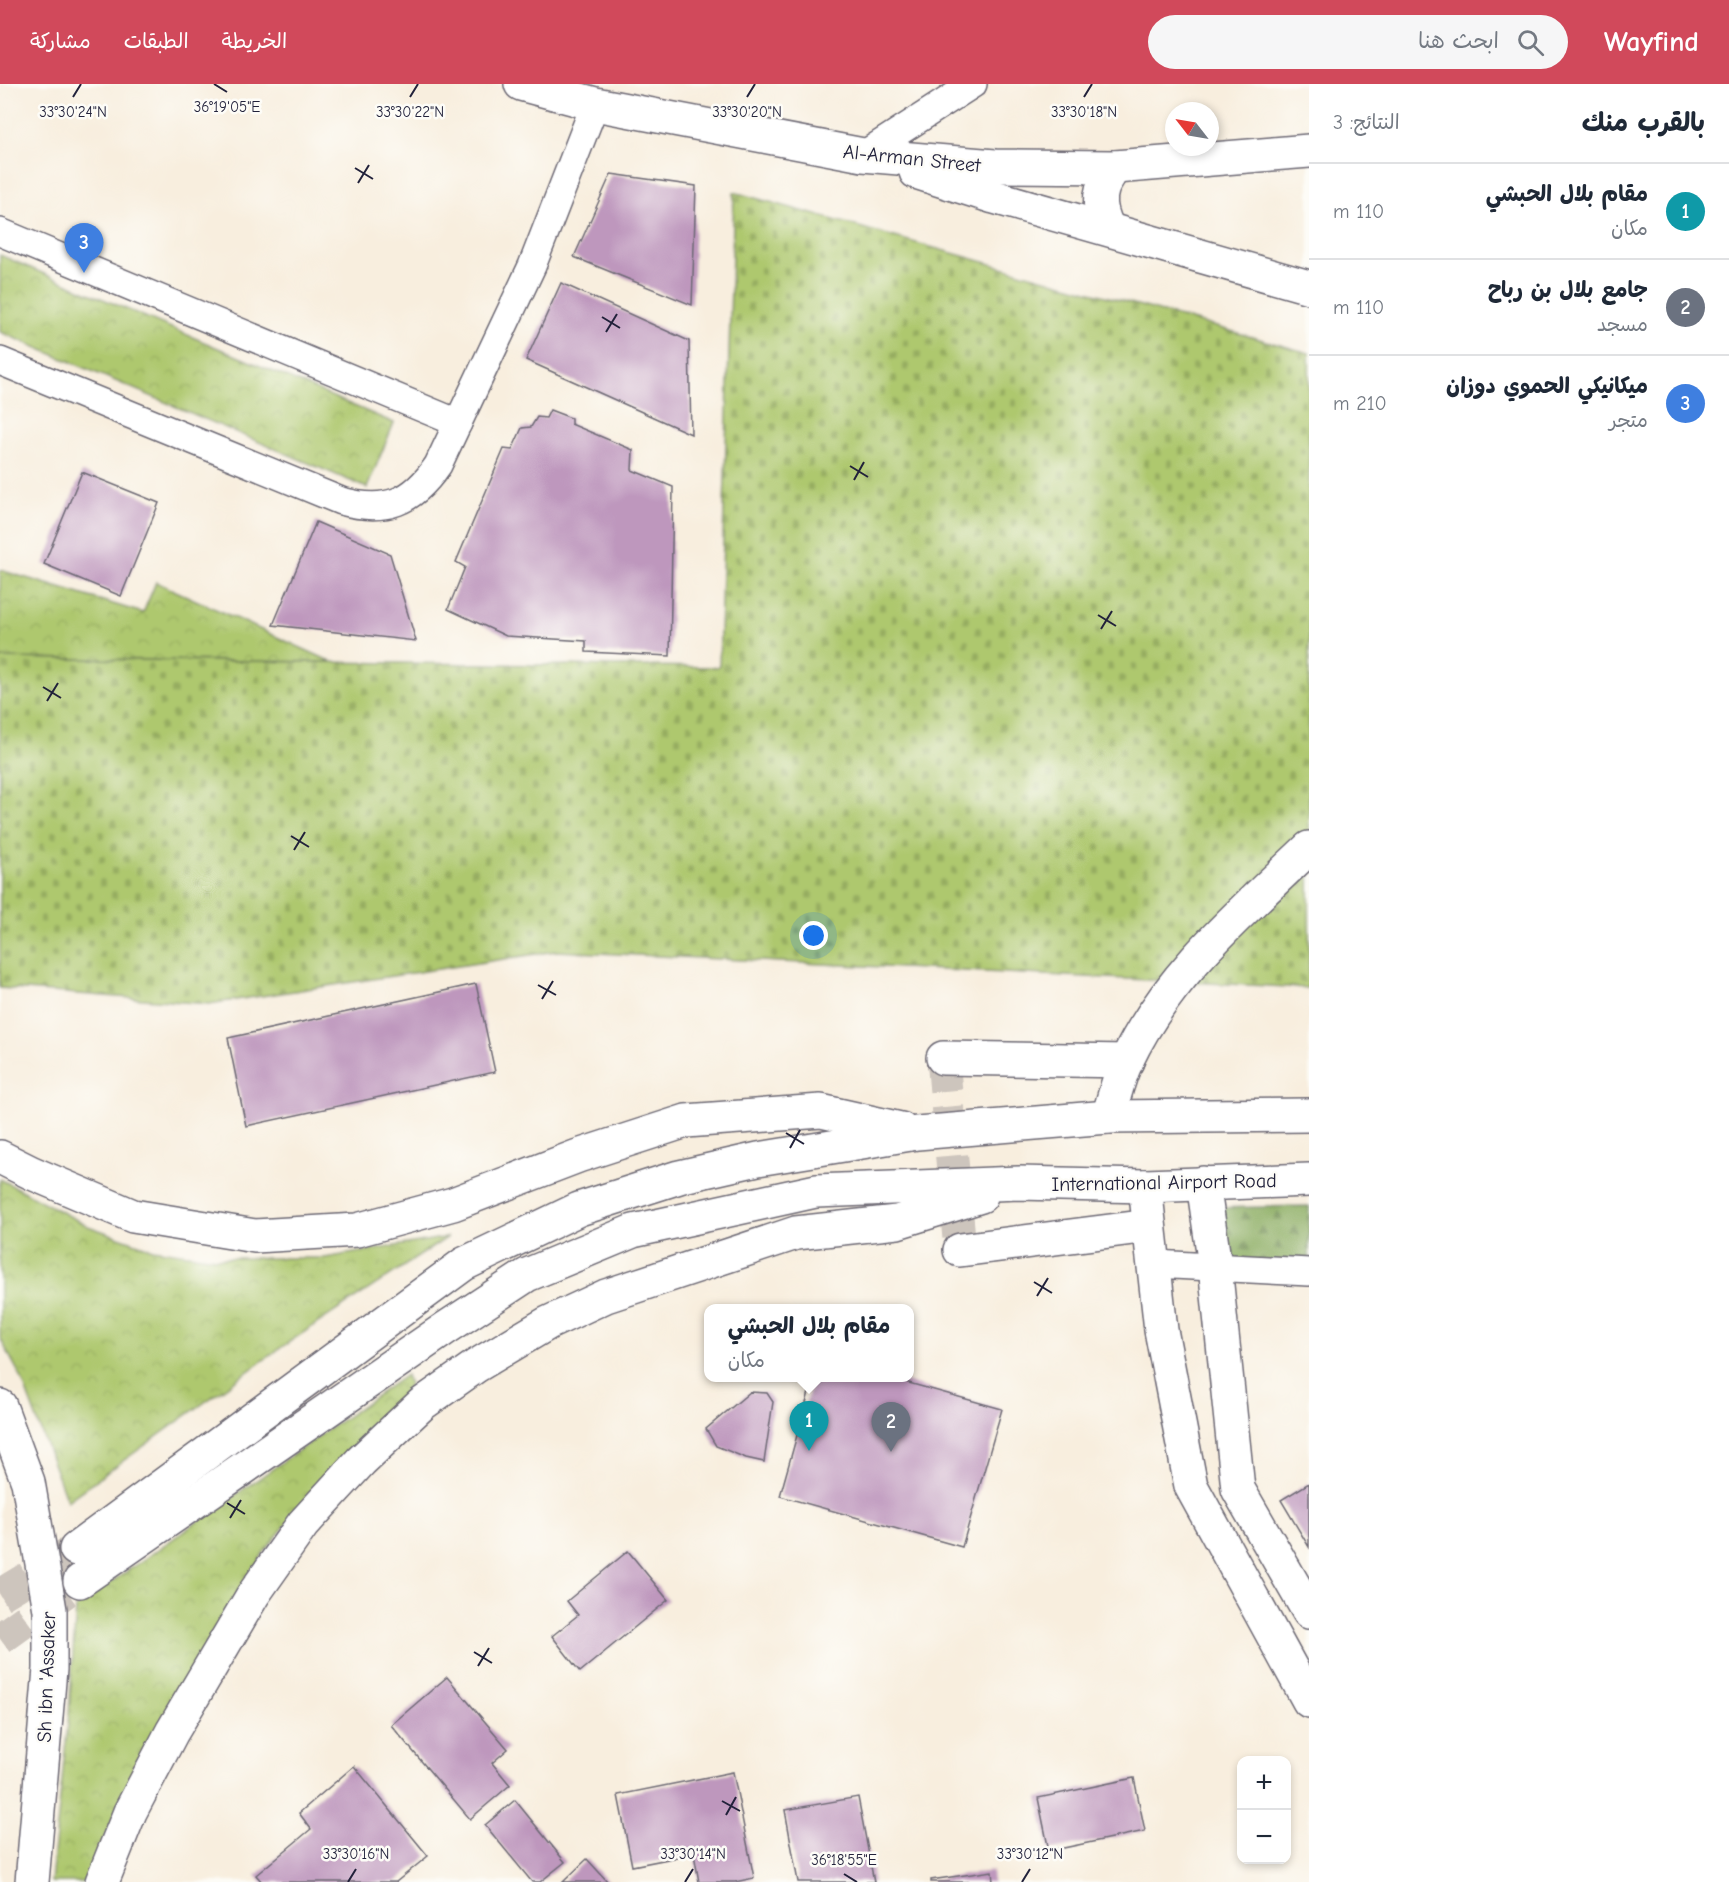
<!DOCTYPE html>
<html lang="ar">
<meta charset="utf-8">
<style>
body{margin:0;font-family:"Comic Neue","Playpen Sans Arabic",sans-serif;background:#f6f6f7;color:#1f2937;direction:rtl}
.controls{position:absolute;right:18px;bottom:18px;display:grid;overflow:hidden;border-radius:12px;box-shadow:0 3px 9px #0003}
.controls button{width:54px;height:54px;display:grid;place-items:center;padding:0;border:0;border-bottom:2px solid #e0e1e3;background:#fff;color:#1f2937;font:30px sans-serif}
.compass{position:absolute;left:1165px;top:18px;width:54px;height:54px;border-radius:50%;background:#fff;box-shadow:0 3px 9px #0003;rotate:301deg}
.you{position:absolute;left:814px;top:852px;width:21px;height:21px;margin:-15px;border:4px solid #fff;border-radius:50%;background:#1a73e8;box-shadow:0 0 0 9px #1a73e833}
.badge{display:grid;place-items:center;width:39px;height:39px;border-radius:50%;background:#d1495b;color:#fff;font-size:20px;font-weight:700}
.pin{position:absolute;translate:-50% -50px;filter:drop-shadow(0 2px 3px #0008)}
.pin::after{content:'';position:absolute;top:32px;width:21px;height:18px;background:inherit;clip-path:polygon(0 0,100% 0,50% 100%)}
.popup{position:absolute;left:704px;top:1220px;width:210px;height:78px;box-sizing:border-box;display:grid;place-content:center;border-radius:12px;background:#fff;filter:drop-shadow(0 2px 4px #0005);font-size:20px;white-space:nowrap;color:#747a83}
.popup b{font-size:22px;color:#1f2937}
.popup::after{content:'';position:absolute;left:50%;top:100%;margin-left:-12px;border:12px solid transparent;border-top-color:#fff}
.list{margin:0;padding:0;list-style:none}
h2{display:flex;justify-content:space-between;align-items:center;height:78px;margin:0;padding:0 24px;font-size:26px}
h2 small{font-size:20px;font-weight:400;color:#747a83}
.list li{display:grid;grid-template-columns:39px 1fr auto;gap:18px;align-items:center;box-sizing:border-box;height:96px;padding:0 24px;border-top:2px solid #e0e1e3}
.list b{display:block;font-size:22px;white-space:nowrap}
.list p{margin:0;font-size:20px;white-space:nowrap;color:#747a83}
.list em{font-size:20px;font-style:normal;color:#747a83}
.icon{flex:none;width:33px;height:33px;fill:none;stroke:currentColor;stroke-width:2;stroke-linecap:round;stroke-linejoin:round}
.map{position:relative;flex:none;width:1309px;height:1798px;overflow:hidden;direction:ltr}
header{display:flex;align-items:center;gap:36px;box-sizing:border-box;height:84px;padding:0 30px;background:#d1495b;color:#fff}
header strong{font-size:28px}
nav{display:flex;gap:33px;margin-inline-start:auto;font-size:21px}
.search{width:420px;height:54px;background:#f6f6f7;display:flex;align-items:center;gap:15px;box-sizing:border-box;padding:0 21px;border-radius:33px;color:#747a83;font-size:22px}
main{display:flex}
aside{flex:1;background:#fff}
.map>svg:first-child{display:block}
.forest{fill:url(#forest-firs);stroke:#56674e;stroke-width:1.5}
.cemetery{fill:url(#cemetery-stones);stroke:#687554;stroke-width:1.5}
.park{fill:url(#park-crowns);stroke:#687554;stroke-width:1.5}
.building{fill:#be97bd}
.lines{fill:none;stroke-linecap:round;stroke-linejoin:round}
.secondary-tunnel{stroke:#cdc5bd;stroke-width:33;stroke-dasharray:33 16;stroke-linecap:butt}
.motorway-tunnel{stroke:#cdc5bd;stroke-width:33;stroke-dasharray:33 16;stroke-linecap:butt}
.minor-casing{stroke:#6d6974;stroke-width:30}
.secondary-casing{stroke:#6d6974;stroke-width:36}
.primary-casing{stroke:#6d6974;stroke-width:36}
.motorway-casing{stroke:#6d6974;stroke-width:36}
.minor{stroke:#fff;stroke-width:27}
.secondary{stroke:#fff;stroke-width:33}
.primary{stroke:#fff;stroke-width:33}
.motorway{stroke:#fff;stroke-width:33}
.ticks{fill:none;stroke:#22223b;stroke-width:2}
.labels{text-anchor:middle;stroke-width:5;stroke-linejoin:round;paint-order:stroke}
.street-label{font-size:20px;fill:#22223b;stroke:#fdfcf7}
.ticks-label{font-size:15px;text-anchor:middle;fill:#22223b;stroke:#fdfcf7;stroke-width:5;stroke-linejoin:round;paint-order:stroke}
</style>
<header>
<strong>Wayfind</strong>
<div class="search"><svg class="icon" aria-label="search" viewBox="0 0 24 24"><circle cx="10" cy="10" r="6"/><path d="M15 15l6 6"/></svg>ابحث هنا</div>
<nav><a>الخريطة</a><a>الطبقات</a><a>مشاركة</a></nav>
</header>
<main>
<aside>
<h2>بالقرب منك<small>النتائج: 3</small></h2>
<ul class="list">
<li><span class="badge" style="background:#0f9aa8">1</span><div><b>مقام بلال الحبشي</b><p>مكان</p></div><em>110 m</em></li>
<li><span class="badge" style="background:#6b7280">2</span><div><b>جامع بلال بن رباح</b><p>مسجد</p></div><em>110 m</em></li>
<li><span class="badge" style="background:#3f7fe0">3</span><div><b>ميكانيكي الحموي دوزان</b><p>متجر</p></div><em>210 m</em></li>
</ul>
</aside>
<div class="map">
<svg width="1309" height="1798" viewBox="0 0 1309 1798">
<defs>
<pattern id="forest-firs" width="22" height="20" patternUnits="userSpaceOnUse" patternTransform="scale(1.5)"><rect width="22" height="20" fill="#8aac61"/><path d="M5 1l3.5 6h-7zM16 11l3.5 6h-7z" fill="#708c51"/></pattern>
<pattern id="cemetery-stones" width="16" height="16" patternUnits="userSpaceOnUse" patternTransform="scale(1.5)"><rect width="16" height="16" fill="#aec86e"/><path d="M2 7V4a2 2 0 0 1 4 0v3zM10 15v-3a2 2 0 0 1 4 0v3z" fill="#95ac60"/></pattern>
<pattern id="park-crowns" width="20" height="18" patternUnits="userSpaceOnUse" patternTransform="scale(1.5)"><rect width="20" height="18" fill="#aec86e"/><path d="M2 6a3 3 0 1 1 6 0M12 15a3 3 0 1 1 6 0" fill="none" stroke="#95ac60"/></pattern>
</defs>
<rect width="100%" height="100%" fill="#fdfcf7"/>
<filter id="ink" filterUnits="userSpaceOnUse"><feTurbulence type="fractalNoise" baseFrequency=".0167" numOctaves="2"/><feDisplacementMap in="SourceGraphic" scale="12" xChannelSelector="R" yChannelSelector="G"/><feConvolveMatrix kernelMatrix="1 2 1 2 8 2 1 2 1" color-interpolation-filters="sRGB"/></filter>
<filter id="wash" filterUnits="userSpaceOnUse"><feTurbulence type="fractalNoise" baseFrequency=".008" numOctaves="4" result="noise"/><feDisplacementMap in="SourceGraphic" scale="24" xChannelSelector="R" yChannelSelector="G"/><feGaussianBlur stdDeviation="1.35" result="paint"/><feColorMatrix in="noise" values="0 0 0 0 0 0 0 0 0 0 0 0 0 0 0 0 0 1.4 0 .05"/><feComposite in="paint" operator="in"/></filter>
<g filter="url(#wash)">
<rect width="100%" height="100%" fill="#f8eede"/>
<polygon class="forest" points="1309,1122 1309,1188 1215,1182 1209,1124"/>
<polygon class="cemetery" points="734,108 1309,269 1309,904 556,867 209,920 0,904 0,574 719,583"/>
<g class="park">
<polygon points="0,171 394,339 367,404 0,248"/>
<polygon points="0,486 143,529 156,498 332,578 0,574"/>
<polygon points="0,1095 88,1142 153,1165 215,1174 325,1174 448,1153 286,1260 67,1417 21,1293 0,1254"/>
<polygon points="406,1291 409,1300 402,1313 332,1384 264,1468 130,1698 85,1798 51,1798 69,1629 76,1523"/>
</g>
<g id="blocks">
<g class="building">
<polygon points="611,90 696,102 692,221 574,173"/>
<polygon points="561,199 689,257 691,350 526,276"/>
<polygon points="550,326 571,334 571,340 633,366 632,386 673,403 670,572 586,568 586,557 506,552 448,525 465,483 456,478 504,365 512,366 522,344 531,343 537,333 546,334"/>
<polygon points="82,388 159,419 121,512 44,480"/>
<polygon points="316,438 390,470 416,557 273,541"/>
<polygon points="476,900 495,988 246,1042 228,954"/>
<polygon points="813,1294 891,1294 1002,1325 962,1463 780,1412"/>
<polygon points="750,1308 767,1309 773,1318 764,1378 746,1374 716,1362 706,1345"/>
<polygon points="1309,1399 1309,1463 1281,1416"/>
<polygon points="628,1467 668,1516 580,1588 552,1552 578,1531 567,1517"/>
<polygon points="447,1593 508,1665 492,1679 510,1701 470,1735 391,1641"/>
<polygon points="354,1682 428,1772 396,1798 262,1798 256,1791 311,1745 299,1729"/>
<polygon points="733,1688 754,1794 735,1798 699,1798 694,1770 632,1782 618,1711"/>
<polygon points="1134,1694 1145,1747 1049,1767 1038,1714"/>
<polygon points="858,1713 874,1798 798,1798 785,1726"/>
<polygon points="515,1716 565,1778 540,1798 532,1798 485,1741"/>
<polygon points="587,1775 608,1798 563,1798"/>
<polygon points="992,1787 993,1798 931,1798 931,1796"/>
</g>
</g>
</g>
<g filter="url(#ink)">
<use href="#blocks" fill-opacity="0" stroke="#6d6974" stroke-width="1.5"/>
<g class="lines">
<polyline class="secondary-tunnel" points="943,974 960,1166"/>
<g class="motorway-tunnel">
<polyline points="0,1511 76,1465"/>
<polyline points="0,1555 80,1497"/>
</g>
<defs>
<g id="minor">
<polyline points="863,71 973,0"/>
<polyline points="0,148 458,339"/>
<path d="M0 277 341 417C386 429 412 419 438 381L532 182 595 20"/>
<polyline points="1154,1180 1309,1188"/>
</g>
<g id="secondary">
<polyline points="521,0 595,20 863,71 995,82 1115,83 1309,67"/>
<polyline points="916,88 994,113 1309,203"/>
<path d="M1108 144C1096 120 1098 104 1115 83"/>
<polyline points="943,974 1127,977"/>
<path d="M1108 1033C1114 1015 1118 994 1127 976 1167 891 1242 828 1309 764"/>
<polyline points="1203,1099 1215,1182 1238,1405 1309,1528"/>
<polyline points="1145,1102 1161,1246 1191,1402 1309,1617"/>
<polyline points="960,1166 1149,1142"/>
</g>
<polyline id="primary" points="0,1322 28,1398 50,1526 50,1585 32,1798"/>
<g id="motorway">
<polyline points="0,1073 32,1089 133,1132 255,1152 357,1146 453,1120 578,1072 686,1037 821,1027 901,1045"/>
<polyline points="76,1465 464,1180 579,1125 679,1093 758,1075 917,1049 1108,1033 1309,1031"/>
<polyline points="80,1497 446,1244 527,1191 633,1147 816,1107 1019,1099 1145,1102 1309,1096"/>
<polyline points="102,1798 130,1728 172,1648 253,1511 303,1440 361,1377 422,1320 476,1282 548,1239 606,1212 796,1149 897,1138 981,1112"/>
</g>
</defs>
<use href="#minor" class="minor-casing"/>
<use href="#secondary" class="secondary-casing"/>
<use href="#primary" class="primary-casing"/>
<use href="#motorway" class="motorway-casing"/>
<use href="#minor" class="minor"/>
<use href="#secondary" class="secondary"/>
<use href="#primary" class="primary"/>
<use href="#motorway" class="motorway"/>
</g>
</g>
<path class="ticks" d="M214 0 227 8M73 13 81 0M410 13 418 0M747 13 755 0M1084 13 1092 0M355 84 373 95M358 99 369 81M602 233 620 244M606 248 617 230M850 382 868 393M854 396 864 378M1098 531 1116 542M1101 545 1112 527M43 603 61 614M47 617 58 599M291 752 309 763M294 766 305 748M538 901 556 911M542 915 553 897M786 1049 804 1060M790 1064 800 1046M1034 1198 1052 1209M1037 1212 1048 1194M227 1419 245 1430M230 1434 241 1416M474 1568 492 1579M478 1582 489 1564M722 1717 740 1727M726 1731 736 1713M844 1790 857 1798M348 1798 356 1785M685 1798 693 1785M1022 1798 1030 1785"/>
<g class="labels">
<g class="street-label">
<text transform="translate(912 74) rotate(6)" y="7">Al-Arman Street</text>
<text transform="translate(1164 1098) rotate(-1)" y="7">International Airport Road</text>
<text transform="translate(46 1593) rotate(-88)" y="7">Sh ibn 'Assaker</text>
</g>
</g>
<g class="ticks-label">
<text x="227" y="28">36°19'05"E</text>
<text x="73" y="33">33°30'24"N</text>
<text x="410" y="33">33°30'22"N</text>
<text x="747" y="33">33°30'20"N</text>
<text x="1084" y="33">33°30'18"N</text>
<text x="356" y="1775">33°30'16"N</text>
<text x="693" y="1775">33°30'14"N</text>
<text x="1030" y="1775">33°30'12"N</text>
<text x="844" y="1781">36°18'55"E</text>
</g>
</svg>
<div class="controls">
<button>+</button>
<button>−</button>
</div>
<svg class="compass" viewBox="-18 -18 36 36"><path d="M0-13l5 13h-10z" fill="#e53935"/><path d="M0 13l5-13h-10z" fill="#747a83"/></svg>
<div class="you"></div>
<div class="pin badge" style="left:809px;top:1367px;background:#0f9aa8">1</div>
<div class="popup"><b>مقام بلال الحبشي</b>مكان</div>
<div class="pin badge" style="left:891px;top:1368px;background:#6b7280">2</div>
<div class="pin badge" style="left:84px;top:189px;background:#3f7fe0">3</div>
</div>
</main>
